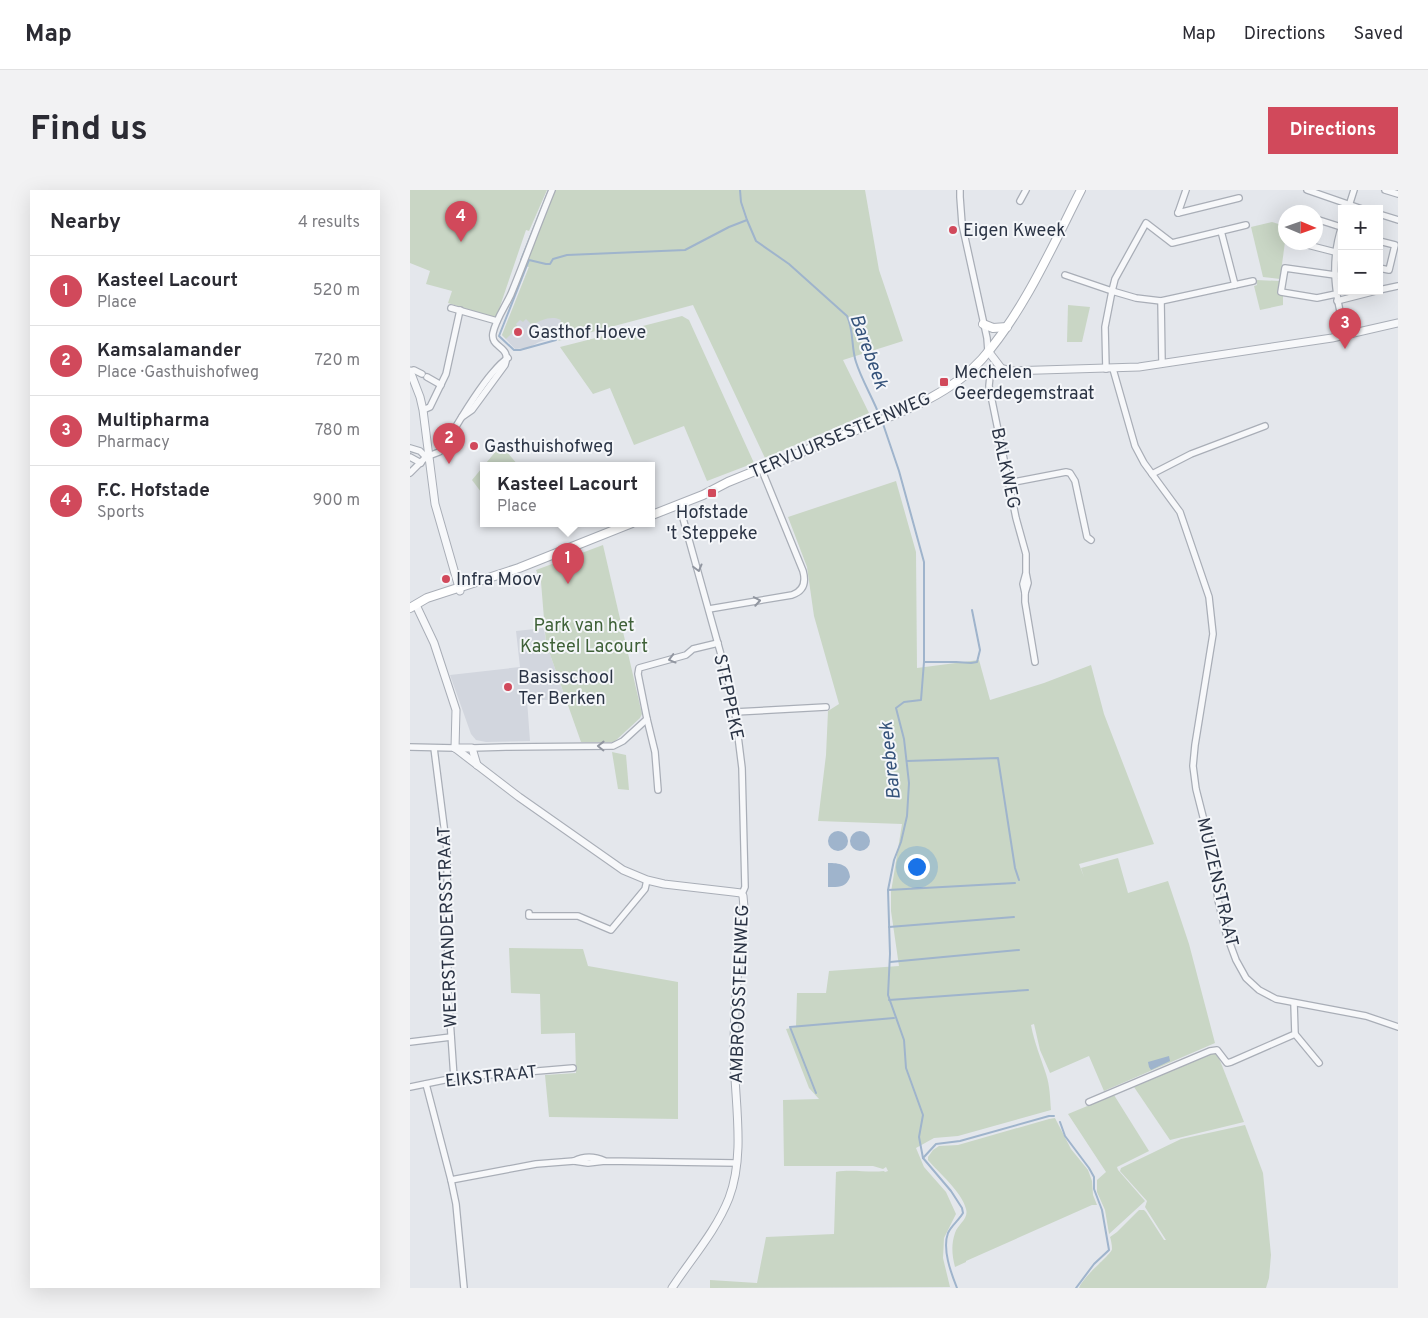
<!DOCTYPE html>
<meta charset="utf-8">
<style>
body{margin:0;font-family:Overpass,sans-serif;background:#f2f2f3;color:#2b2b33}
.controls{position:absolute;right:15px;top:15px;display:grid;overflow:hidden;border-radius:0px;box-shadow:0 5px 20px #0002}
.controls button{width:45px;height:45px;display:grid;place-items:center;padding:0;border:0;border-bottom:1px solid #e1e1e2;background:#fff;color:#2b2b33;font:25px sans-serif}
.compass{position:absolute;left:868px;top:15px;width:45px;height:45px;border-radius:50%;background:#fff;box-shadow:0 5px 20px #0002;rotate:92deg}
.you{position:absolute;left:506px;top:676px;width:18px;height:18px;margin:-12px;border:4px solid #fff;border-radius:50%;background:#1a73e8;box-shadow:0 0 0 8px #1a73e833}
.badge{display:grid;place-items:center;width:32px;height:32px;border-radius:50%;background:#d1495b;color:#fff;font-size:16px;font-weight:700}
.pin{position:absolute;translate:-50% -41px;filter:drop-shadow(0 1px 2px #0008)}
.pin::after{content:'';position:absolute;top:26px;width:18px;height:15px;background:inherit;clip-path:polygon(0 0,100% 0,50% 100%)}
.popup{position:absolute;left:70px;top:272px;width:175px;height:65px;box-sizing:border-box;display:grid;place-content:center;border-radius:0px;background:#fff;filter:drop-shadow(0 1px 4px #0005);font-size:16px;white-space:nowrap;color:#7c7c81}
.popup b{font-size:19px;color:#2b2b33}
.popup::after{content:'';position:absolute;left:50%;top:100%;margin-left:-10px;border:10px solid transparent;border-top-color:#fff}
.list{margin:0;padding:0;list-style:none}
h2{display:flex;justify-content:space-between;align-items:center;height:65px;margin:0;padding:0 20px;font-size:21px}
h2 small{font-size:16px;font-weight:400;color:#7c7c81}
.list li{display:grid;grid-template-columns:32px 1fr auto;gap:15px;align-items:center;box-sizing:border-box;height:70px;padding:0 20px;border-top:1px solid #e1e1e2}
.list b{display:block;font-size:19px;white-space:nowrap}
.list p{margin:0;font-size:16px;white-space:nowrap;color:#7c7c81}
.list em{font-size:16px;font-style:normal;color:#7c7c81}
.map{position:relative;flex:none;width:988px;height:1098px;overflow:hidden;border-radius:0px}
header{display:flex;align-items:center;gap:30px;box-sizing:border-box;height:70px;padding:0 25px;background:#fff;border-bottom:1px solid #e1e1e2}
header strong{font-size:24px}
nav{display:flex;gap:28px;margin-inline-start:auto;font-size:18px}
.intro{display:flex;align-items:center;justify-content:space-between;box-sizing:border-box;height:120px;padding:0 30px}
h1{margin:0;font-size:35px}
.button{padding:12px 22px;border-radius:0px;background:#d1495b;color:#fff;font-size:18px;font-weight:700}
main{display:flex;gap:30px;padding:0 30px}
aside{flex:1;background:#fff;border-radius:0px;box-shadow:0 5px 20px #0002}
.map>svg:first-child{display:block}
.built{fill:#d2d6de}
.green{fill:#c9d6c5}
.water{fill:#9fb4cc}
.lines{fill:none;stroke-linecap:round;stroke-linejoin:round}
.stream{stroke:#9fb4cc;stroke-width:2}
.minor-casing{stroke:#a9aeb7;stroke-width:8}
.tertiary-casing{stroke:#a9aeb7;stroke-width:9}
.secondary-casing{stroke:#a9aeb7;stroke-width:10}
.minor{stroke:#f7f8fa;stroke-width:5.5}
.tertiary{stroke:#f7f8fa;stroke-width:7}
.secondary{stroke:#fff;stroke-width:8}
.oneway{stroke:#9196a0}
.poi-dot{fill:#d1495b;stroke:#f4f6f9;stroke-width:2}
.labels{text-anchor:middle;stroke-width:4;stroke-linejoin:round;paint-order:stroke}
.poi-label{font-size:18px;fill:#2b3445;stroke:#f4f6f9;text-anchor:start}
.street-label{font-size:18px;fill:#2b3445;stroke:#f4f6f9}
.park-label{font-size:18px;fill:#3f6138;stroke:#f4f6f9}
.water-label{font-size:19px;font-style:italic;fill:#34527a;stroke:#f4f6f9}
</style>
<header>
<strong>Map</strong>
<nav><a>Map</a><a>Directions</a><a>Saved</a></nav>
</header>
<div class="intro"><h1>Find us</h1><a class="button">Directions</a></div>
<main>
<aside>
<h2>Nearby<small>4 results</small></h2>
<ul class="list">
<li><span class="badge">1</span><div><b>Kasteel Lacourt</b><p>Place</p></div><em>520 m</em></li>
<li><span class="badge">2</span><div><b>Kamsalamander</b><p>Place · Gasthuishofweg</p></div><em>720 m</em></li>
<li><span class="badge">3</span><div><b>Multipharma</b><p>Pharmacy</p></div><em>780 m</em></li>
<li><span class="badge">4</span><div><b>F.C. Hofstade</b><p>Sports</p></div><em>900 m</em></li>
</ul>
</aside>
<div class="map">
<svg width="988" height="1098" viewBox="0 0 988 1098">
<rect width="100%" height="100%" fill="#e4e7ec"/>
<g class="built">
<polygon points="119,77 152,130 154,145 129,152 118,158 105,159 92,145"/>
<polygon points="134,438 136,453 156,510 117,510 120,551 76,552 66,550 61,544 40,485 110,477 106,441"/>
</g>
<g class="green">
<polygon points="0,0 137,0 119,41 116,40 86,128 38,113 42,101 16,94 20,81 0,73"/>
<path d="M144 0H455L469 80 493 151 433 170 459 223 355 268 283 115 148 151 154 145 152 136 150 134 151 130C142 125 131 130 122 135L116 129 113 132 110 130 106 134 108 137 96 149 92 145 119 77 115 76Z"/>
<polygon points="862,32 875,36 875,52 870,89 853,87 841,37"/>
<polygon points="846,90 870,91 869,105 873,106 873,115 850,120 844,96 847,95"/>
<polygon points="658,115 680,117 672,152 657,152"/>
<polygon points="272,126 279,130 344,273 297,291 274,236 224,255 200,198 183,204 150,157"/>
<polygon points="91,255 108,275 74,275 74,306 62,290"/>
<path d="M486 291 506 362 507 478 569 470 580 510 634 493 681 475 694 524 744 654 669 674 674 687 671 678 708 668 718 703 758 691 779 754 805 853 694 901 679 866 640 883 630 860 624 834 621 835C624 852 631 868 636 884 640 896 640 908 641 920L548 946 524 948 506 958 514 977 536 1002 546 1024 534 1048 533 1068 540 1097 300 1098V1090L347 1093 356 1047 424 1044 426 982C442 979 459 983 474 981L475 982 478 981 476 977 473 979 463 976H374L373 910 409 909 399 898 376 839 386 837 387 803H416L419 781 489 776 481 721V702L492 634 408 631 416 565 418 521 429 514 404 426 397 377 378 327Z"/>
<polygon points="193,355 232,524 230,528 204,552 171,552 136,453 131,392 126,380"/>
<polygon points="202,562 216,565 219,600 208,599"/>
<polygon points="99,758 173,759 178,776 268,792 268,929 139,927 135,885 166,883 165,843 131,844 130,804 101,803"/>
<polygon points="804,863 808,866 811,873 834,932 760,950 724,897"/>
<polygon points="704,905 739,961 707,977 708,980 735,1011 699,1044 695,1020 687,1002 687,990 696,982 658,924"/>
<path d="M645 928 661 959 678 980 682 991 683 1005 687 1015H682L556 1071V1072L545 1077C542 1065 541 1055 545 1043 548 1034 559 1029 556 1019 552 1002 529 983 518 970V967L523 960 529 956 548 955 639 929Z"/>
<path d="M835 935 853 983 861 1065 859 1088 856 1098H669C674 1085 702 1064 702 1059 702 1055 701 1050 700 1047L707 1042 729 1020H734L736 1022 754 1050H756L735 1017 737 1011 710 981 711 978 771 949Z"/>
</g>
<g class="water">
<circle cx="450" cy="651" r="10"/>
<circle cx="428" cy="651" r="10"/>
<path d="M418 673C429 673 439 674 440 687 436 698 428 697 418 697Z"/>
<polygon points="759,866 760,871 741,880 739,877 738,872"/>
</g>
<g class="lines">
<g class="stream">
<path d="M330 0 331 12 337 30 346 51 379 74 437 126C444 140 441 157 446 172 452 191 463 208 470 227"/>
<polyline points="111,70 139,0"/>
<polyline points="146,150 110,160 104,160 89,146 119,70 136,74 140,74 143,69 157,65 275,60 319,37 337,30"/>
<path d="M472 231 489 281 514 372V472L511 510 494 512 486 518 494 549 499 593 497 626 491 652 484 670 478 700 480 764 478 805 494 850 496 878 513 925 509 947 513 968 541 1001 552 1018 553 1023C549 1030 541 1036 538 1043 532 1059 541 1083 547 1098"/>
<polyline points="514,472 546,472 561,473 567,472 570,460 562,420"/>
<polyline points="497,571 588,568 605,678 609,690"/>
<polyline points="478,700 605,693"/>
<polyline points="479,737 604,727"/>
<polyline points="480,772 609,760"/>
<polyline points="479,810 618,800"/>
<polyline points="406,903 380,837 484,828"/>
<polyline points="650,932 655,946 679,978 684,987 684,999 692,1020 699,1060 684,1074 666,1098"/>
<polyline points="513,968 526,954 550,951 639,926 644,926"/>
</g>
<defs>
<g id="minor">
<polyline points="550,0 550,7 552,34 577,148 578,161"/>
<polyline points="897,0 952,19"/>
<polyline points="975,0 988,4"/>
<polyline points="610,11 616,0"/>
<polyline points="938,19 944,0"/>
<polyline points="768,23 829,8"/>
<polyline points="768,23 776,0"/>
<polyline points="969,24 988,30"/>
<polyline points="906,29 931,37"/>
<path d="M932 36C919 74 926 109 936 146"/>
<polyline points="811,41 825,95"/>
<polyline points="969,51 985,55 979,80 969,78"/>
<polyline points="886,52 925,62"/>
<polyline points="655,85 702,101 705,89 736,33 762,53 836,35"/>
<polyline points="969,100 988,96"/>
<polyline points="926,104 907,108 871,102 875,78 932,86"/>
<polyline points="751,111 752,173"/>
<polyline points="927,111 966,101"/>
<polyline points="41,118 87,131"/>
<polyline points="591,178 580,186 579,196 606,328 616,364 616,383 613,394 615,403 618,393 616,383"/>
<polyline points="696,179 695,137 702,101 726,108 751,111 843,91"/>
<polyline points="703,179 725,256 734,273 770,322 799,407 803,444 785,555 783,576 786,599 802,662 808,710 816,743 826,770 836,788 849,800 866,809 956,826 988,837"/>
<polyline points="0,181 4,180 12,184"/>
<polyline points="17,187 31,195"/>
<polyline points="13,220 20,217 36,184 50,120"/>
<path d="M52 227 62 220 95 175C102 155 80 159 83 143 86 129 95 117 101 104 115 70 128 34 142 0"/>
<polyline points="0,258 10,261 16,267"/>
<polyline points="0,267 11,273"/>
<path d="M0 283 16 267 29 262 33 259C47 234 61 210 79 187 85 180 90 173 98 168"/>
<polyline points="742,284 781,264 855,236"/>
<polyline points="599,293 656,282 660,283 665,291 677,347 681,350"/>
<polyline points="269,314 315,479 325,522 332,578 335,697 332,704"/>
<polyline points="615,403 615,412 625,472"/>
<path d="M299 419 382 405C394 401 396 392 393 381L351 278"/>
<polyline points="325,522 416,517"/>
<polyline points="237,529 245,562 248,600"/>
<polyline points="0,557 45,558"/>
<polyline points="24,558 37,660 38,800 44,888"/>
<polyline points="62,558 96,557 203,556 213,551 237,529 228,484 229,478 276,465 283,459 308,453"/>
<polyline points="119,723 119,726 168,726 201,740 235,699 237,690"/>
<polyline points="885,844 909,873"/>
<polyline points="0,852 41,847"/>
<polyline points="16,894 41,990 46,1014 54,1098"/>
<polyline points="0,897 44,888 163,878"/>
<polyline points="679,912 800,861 807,860 817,873 821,872 885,844 884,813"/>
<path d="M195 971C184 966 174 966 164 971L178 973 195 971 326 973"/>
<polyline points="41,990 126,974 164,971"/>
</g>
<g id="tertiary">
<polyline points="578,161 591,178 600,181 729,177 922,148 988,133"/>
<polyline points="0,181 10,207 13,220 25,314 50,401"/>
<polyline points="6,415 24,453 46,520 45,558"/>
<path d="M45 558 109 607 213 680 237 690 254 694 323 702 331 703 333 706 334 717C329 765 324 813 324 861 324 909 336 963 319 1008 306 1041 281 1069 262 1098"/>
<polyline points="45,558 62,558 67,575"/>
</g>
<g id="secondary">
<polyline points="573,134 583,138 597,137"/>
<path d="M242 325 293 305 318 292C359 275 400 259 441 242 486 224 538 207 572 169 614 121 642 57 671 0"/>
<polyline points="0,418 17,408 109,378 222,333"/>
</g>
</defs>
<use href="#minor" class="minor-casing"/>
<use href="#tertiary" class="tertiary-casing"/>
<use href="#secondary" class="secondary-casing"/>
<use href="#minor" class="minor"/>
<use href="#tertiary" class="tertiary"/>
<use href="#secondary" class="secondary"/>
</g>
<defs><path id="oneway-chevron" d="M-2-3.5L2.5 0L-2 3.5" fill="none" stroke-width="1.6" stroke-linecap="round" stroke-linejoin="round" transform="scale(1.25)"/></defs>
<g class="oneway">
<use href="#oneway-chevron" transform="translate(288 378) rotate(75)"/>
<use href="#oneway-chevron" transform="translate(347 411) rotate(-10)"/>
<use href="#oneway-chevron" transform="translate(262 469) rotate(165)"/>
<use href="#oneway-chevron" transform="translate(191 556) rotate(-179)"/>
</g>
<g class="poi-dot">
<circle cx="543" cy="40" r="5"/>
<circle cx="108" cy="142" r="5"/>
<rect x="529" y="187" width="10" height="10" rx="2.5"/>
<circle cx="64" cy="256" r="5"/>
<rect x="297" y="298" width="10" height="10" rx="2.5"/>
<circle cx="36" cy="389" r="5"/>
<circle cx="98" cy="497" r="5"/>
</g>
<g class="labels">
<g class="poi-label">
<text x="553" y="46">Eigen Kweek</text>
<text x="118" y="148">Gasthof Hoeve</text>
<text x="544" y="188">Mechelen<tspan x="544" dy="21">Geerdegemstraat</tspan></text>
<text x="74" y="262">Gasthuishofweg</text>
<text x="302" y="328" text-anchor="middle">Hofstade<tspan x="302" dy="21">'t Steppeke</tspan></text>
<text x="46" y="395">Infra Moov</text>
<text x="108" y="493">Basisschool<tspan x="108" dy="21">Ter Berken</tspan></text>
</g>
<g class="street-label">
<text transform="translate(430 245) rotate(-23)" y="6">TERVUURSESTEENWEG</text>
<text transform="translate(596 278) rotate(78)" y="6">BALKWEG</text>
<text transform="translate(319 507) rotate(78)" y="6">STEPPEKE</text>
<text transform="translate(808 692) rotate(77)" y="6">MUIZENSTRAAT</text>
<text transform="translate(37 737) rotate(-92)" y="6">WEERSTANDERSSTRAAT</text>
<text transform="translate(329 804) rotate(-88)" y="6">AMBROOSSTEENWEG</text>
<text transform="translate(81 886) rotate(-6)" y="6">EIKSTRAAT</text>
</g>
<g class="park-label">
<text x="174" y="441">Park van het<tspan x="174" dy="21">Kasteel Lacourt</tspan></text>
</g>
<g class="water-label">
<text transform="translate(460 161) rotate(70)" y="7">Barebeek</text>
<text transform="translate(479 571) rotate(-96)" y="7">Barebeek</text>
</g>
</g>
</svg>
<div class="controls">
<button>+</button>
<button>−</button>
</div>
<svg class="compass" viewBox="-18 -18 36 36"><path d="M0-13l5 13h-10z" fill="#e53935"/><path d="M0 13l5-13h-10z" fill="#7c7c81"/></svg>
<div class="you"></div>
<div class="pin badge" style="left:158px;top:394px">1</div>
<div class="popup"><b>Kasteel Lacourt</b>Place</div>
<div class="pin badge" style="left:39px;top:274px">2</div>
<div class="pin badge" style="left:935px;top:159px">3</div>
<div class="pin badge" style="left:51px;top:52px">4</div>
</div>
</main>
